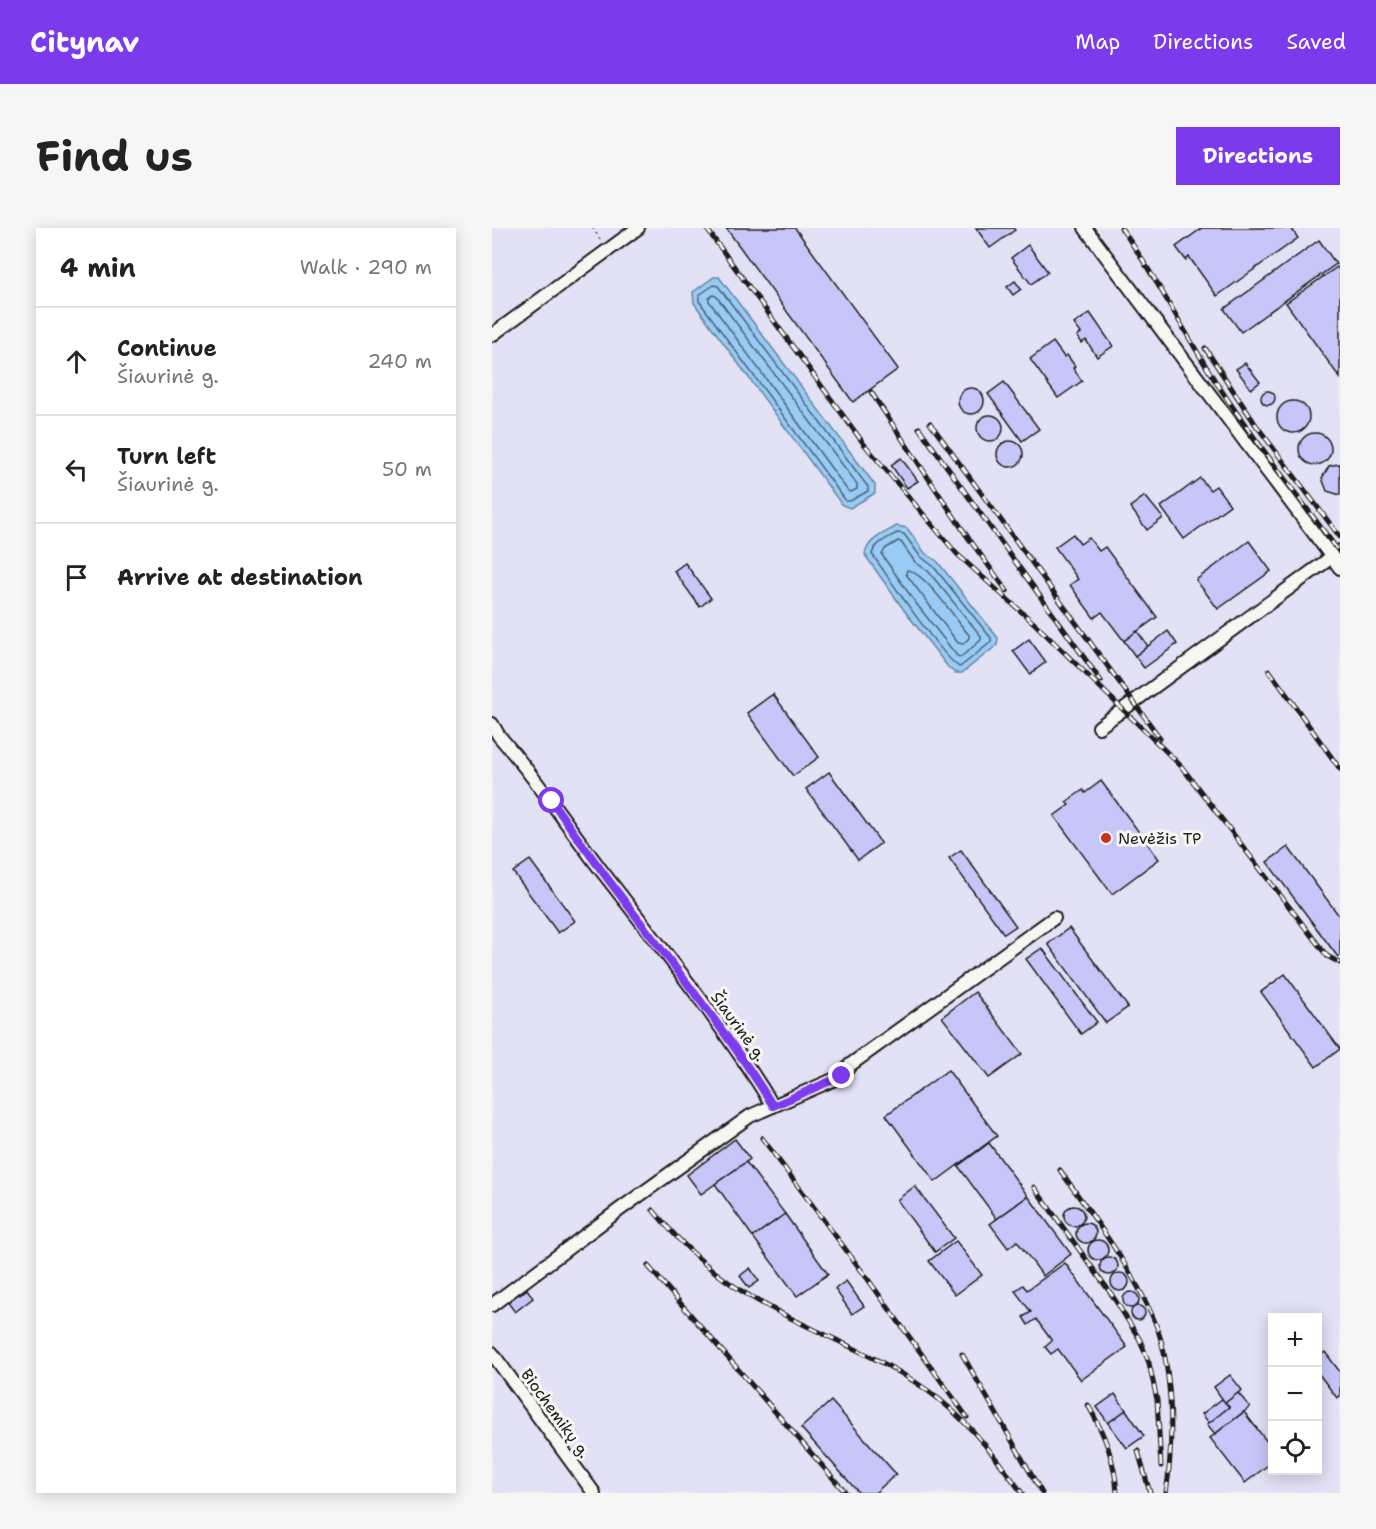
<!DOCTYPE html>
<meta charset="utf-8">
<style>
body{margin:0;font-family:"Shantell Sans",sans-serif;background:#f6f6f6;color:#222}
.controls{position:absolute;right:18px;bottom:18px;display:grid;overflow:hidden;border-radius:0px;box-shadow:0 3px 15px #0003}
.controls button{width:54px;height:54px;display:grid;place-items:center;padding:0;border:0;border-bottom:2px solid #e0e0e0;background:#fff;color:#222;font:30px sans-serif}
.stop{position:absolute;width:18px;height:18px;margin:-14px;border:4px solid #7c3aed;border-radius:50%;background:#fff}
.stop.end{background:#7c3aed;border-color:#fff;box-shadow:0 2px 6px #0008}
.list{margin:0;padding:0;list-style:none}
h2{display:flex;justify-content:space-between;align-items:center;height:78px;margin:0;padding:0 24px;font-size:26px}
h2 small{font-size:20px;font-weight:400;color:#767676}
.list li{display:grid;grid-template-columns:39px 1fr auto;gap:18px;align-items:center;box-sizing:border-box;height:108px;padding:0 24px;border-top:2px solid #e0e0e0}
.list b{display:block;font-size:22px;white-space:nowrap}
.list p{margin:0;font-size:20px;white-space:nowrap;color:#767676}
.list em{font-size:20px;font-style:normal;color:#767676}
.icon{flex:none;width:33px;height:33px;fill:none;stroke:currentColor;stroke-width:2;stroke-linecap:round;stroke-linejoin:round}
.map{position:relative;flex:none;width:848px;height:1265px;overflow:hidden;border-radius:0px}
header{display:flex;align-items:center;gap:36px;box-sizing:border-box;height:84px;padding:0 30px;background:#7c3aed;color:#fff}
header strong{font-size:28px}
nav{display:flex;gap:33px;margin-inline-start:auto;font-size:21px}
.intro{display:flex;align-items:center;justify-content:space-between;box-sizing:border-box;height:144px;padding:0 36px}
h1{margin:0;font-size:42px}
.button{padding:15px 27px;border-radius:0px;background:#7c3aed;color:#fff;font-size:21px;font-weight:700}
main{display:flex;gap:36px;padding:0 36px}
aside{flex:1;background:#fff;border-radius:0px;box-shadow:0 3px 15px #0003}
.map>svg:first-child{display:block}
.built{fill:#e2e1f5;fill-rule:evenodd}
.water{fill:#98cbf5;stroke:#66859e;stroke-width:1.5}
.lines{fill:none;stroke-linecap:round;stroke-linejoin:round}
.shore{stroke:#4e6273;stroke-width:1.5}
.building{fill:#c7c6f9;stroke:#1c1c1c;stroke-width:1.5}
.minor-casing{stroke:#1c1c1c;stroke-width:16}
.path{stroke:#1c1c1c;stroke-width:1.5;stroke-dasharray:1.5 4.5;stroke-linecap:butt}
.minor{stroke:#f6f6f2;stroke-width:12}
.rail-casing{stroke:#1c1c1c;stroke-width:5}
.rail{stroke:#f6f6f2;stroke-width:3;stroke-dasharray:9;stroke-linecap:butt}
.route{stroke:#7c3aed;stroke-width:8}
.poi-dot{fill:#c8321e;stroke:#f6f6f2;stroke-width:2}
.labels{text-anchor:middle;stroke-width:6;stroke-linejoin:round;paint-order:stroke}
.poi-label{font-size:16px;fill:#1c1c1c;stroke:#f6f6f2;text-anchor:start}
.street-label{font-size:16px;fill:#1c1c1c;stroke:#f6f6f2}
</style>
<header>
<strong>Citynav</strong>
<nav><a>Map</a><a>Directions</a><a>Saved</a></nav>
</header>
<div class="intro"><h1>Find us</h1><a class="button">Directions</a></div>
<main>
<aside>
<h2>4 min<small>Walk · 290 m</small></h2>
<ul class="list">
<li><svg class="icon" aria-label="ahead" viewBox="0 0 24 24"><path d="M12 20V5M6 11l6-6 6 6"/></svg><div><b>Continue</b><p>Šiaurinė g.</p></div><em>240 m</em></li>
<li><svg class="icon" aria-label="left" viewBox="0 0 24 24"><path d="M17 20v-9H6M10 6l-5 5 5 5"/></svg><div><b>Turn left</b><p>Šiaurinė g.</p></div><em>50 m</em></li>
<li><svg class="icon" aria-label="arrive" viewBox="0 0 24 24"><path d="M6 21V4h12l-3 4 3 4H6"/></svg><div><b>Arrive at destination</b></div></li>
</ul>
</aside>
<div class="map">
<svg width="848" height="1265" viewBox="0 0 848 1265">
<rect width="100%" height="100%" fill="#edecf3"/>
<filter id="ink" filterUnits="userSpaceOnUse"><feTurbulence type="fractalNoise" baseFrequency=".0167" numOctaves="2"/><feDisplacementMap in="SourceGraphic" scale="12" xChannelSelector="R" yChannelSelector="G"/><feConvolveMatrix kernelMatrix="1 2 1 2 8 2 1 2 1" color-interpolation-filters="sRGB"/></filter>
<g filter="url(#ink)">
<path class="built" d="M0 0H848V1265H0ZM780 1090H826V1242H780Z"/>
<g class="water">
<polygon points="222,49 227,49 383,257 383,265 380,267 358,280 350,277 202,75 201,64"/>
<path d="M405 298 415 300 433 325 445 333 506 410 505 417 470 445H463L456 439 412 382 373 327C374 312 394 304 405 298Z"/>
</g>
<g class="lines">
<g class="shore">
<polygon points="222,57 226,58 376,259 376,263 358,273 354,273 207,73 207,67"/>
<polygon points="221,67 224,68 365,256 365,261 359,264 356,263 217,73 217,70"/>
<path d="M405 305 412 306 428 328 441 338 499 410V414L468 439C454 435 392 343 380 326 383 315 396 310 405 305Z"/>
<polygon points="406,313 409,314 423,334 436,343 489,408 489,412 469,429 465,428 423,374 390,327 393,321"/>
<path d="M415 342C434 345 463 391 477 407V410L471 416 466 415 414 346Z"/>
</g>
</g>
<g class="building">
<polygon points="234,0 303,0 406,141 361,174"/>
<polygon points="484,0 521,0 523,2 498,20"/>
<polygon points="710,0 799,0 806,10 725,68 697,29 694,32 684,19"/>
<polygon points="827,12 844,36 749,104 732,81"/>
<polygon points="536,17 556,44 539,56 519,30"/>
<polygon points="845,39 848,43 848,150 794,75"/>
<polygon points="523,53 529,61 521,67 515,59"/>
<polygon points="598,85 621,118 605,129 594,112 590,115 585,108 589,105 582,96"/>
<polygon points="561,114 572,129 575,127 583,138 581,140 590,153 566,170 538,131"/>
<polygon points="753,135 768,154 759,161 744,141"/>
<polygon points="512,154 547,201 530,213 496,166"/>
<circle cx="479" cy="173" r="13"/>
<circle cx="776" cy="170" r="7"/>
<circle cx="801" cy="189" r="16"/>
<circle cx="498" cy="200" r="13"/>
<circle cx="823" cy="221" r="16"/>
<circle cx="518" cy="226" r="13"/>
<polygon points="409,230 426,253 415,260 399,237"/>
<polygon points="846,236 848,236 848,267 835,263 830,250 837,238"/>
<polygon points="708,250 718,262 724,258 738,277 692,311 669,279"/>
<polygon points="653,268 671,290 655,302 638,279"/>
<polygon points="581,306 588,316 597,310 607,323 613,319 665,389 632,413 610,384 602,390 578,357 586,351 563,319"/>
<polygon points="757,313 779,343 726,381 704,352"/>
<polygon points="193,335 219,370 208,379 182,343"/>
<polygon points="645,403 656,418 643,428 632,413"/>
<polygon points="676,403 685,416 652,440 643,428"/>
<polygon points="537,411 554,434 538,446 521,423"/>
<polygon points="281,466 327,529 301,548 255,485"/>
<polygon points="337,544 389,615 366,632 314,561"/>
<polygon points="609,553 667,631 620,666 562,588 577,577 574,574 591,562 593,565"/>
<polygon points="796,619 848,689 848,727 846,729 775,634"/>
<polygon points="469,622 524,698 512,706 457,630"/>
<polygon points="38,632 83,693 66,705 21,644"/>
<polygon points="577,700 636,779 614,795 556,716"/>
<polygon points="550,720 605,794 589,806 534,731"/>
<polygon points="793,746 848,821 824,839 769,764"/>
<polygon points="483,764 530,826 497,850 450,789"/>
<polygon points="456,842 505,908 443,954 394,887"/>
<polygon points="243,911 258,931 209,966 195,947"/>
<polygon points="497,915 536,968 505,991 466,938"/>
<polygon points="254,934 293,986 261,1009 223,956"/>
<polygon points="423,958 462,1010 443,1024 405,972"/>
<polygon points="536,968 579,1026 551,1048 525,1013 516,1020 498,996"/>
<circle cx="582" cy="988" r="10"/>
<polygon points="293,986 336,1046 305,1068 261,1009"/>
<circle cx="594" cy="1005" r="10"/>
<circle cx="606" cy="1022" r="10"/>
<polygon points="464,1013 490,1047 463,1067 437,1033"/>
<circle cx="617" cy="1038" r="9"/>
<polygon points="573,1035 635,1119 589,1152 566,1121 559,1126 553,1119 560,1113 544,1091 536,1097 531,1089 539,1084 523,1063 531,1057 535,1062"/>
<polygon points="258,1040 267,1053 257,1060 248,1048"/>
<circle cx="628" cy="1054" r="9"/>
<polygon points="354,1053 372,1078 360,1086 343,1061"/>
<polygon points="35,1061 41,1070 23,1084 14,1072 25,1063 28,1067"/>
<circle cx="639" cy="1072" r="8"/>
<circle cx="646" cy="1085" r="7"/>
<polygon points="833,1124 848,1144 848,1168 845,1170 826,1145 826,1129"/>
<polygon points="738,1147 750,1162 733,1175 722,1159"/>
<polygon points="746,1165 758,1179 723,1206 715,1196 737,1179 733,1175"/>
<polygon points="623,1166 634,1182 616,1195 605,1179"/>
<polygon points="730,1171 737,1179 717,1195 710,1186"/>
<polygon points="339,1173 404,1246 383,1265 367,1265 309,1200"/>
<polygon points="634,1182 652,1208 635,1220 616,1195"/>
<polygon points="752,1184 780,1220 780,1234 753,1255 718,1210"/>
</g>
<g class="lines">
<defs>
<g id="minor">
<polyline points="593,0 848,340"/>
<polyline points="0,107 146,0"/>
<path d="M0 496 7 508C44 550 75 597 109 642 169 719 230 795 281 878"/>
<polyline points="607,499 848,323"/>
<polyline points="0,1077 127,982 258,888 350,848 358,837 562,690"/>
<polyline points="0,1125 102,1265"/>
</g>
</defs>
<use href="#minor" class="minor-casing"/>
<polyline class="path" points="101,0 108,12"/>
<use href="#minor" class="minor"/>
<defs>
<g id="rail">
<polyline points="214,0 372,216 465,326 543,396 689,538 835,728 848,735"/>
<path d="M629 0C664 48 690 101 722 151 761 211 806 268 848 325"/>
<polyline points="713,120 764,197 848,309"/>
<polyline points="379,164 475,308 515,363"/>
<polyline points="438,195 668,510"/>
<polyline points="427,200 609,453"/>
<polyline points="777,442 848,541"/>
<polyline points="270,910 375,1050 475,1189"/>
<path d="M568 942C600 988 636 1034 659 1085 682 1132 682 1214 674 1265"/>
<polyline points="542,959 620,1067 648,1112 657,1135 665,1172 669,1238"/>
<path d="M161 982C190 1017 217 1043 256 1067 318 1105 391 1126 448 1172 480 1198 506 1232 530 1265"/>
<polyline points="156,1038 354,1265"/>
<polyline points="470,1126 550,1265"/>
<path d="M596 1177C612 1205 623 1232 625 1265"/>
<polyline points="646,1223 658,1265"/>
</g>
</defs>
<use href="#rail" class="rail-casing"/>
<use href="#rail" class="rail"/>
</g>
</g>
<g class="lines" filter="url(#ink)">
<path class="route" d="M60 573C130 678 215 771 281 878L350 848"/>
</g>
<circle class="poi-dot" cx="614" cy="610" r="6"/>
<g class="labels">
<g class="poi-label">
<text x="626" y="616">Nevėžis TP</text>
</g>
<g class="street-label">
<text transform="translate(247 798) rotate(54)" y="6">Šiaurinė g.</text>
<text transform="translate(64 1185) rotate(54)" y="6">Biochemikų g.</text>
</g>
</g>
</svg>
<div class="controls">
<button>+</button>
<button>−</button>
<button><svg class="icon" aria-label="locate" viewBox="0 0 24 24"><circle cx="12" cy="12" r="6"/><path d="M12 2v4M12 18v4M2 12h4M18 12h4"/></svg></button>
</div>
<div class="stop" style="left:60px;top:573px"></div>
<div class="stop end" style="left:350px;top:848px"></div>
</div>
</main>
